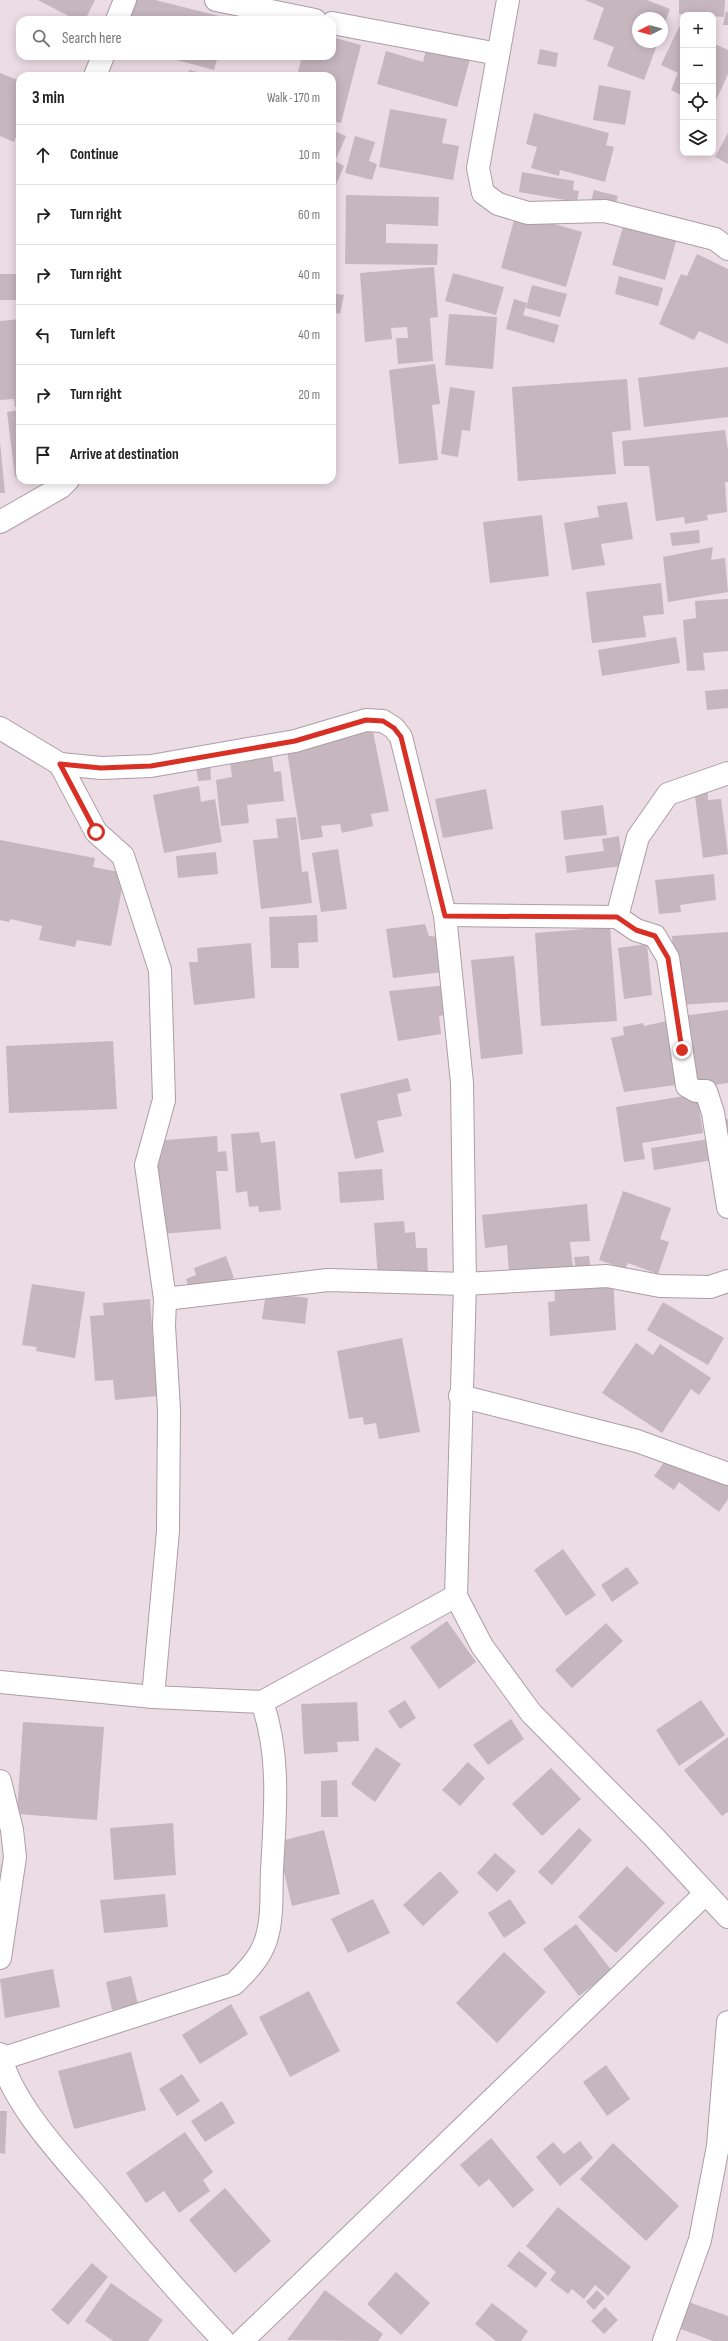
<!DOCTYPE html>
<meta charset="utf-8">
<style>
body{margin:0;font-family:"Sofia Sans Condensed",sans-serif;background:#f6f6f6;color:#222}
.controls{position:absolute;right:12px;top:12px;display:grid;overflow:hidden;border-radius:8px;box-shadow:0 2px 10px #0003}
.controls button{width:36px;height:36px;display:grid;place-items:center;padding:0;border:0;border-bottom:1px solid #e0e0e0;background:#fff;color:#222;font:20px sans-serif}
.compass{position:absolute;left:632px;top:12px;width:36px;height:36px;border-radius:50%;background:#fff;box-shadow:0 2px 10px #0003;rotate:264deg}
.stop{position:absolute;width:12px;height:12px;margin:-9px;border:3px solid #d93025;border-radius:50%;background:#fff}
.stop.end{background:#d93025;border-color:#fff;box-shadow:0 1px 4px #0008}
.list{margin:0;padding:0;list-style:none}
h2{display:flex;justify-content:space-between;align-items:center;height:52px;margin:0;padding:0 16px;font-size:17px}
h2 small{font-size:13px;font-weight:400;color:#767676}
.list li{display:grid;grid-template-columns:26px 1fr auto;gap:12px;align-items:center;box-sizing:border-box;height:60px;padding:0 16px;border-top:1px solid #e0e0e0}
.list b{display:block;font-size:15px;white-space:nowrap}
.list em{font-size:13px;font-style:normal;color:#767676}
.icon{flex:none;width:22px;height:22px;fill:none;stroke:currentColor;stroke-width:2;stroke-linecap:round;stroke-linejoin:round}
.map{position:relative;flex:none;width:728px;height:2341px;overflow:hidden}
.search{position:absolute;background:#fff;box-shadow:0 2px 10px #0003;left:16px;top:16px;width:320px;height:44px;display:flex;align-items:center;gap:10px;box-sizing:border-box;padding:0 14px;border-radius:12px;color:#767676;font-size:15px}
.panel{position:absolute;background:#fff;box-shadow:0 2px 10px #0003;left:16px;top:72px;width:320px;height:412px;border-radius:12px}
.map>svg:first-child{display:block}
.building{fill:#c6b6be}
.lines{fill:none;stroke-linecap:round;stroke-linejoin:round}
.street-casing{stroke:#ad9da5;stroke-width:24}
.street{stroke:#fff;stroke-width:22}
.route{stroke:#d93025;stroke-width:5}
</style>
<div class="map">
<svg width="728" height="2341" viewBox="0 0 728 2341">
<rect width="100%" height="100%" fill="#ecdce4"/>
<g class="building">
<polygon points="38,0 95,0 85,20 76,20"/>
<polygon points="133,0 155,0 227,18 227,20 128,20"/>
<polygon points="585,0 647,0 670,9 662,30 662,18 638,18 638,42 658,42 644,80 607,66 614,47 593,39 604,8"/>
<polygon points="679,0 725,0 724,17 679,14"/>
<polygon points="726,11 728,12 728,25 723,25"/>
<polygon points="679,27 683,29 683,96 671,90 678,73 661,65"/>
<polygon points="332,37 361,45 341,123 332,121 332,76 297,76 302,56 332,56"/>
<polygon points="713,43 728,50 728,74 713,107"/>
<polygon points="427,46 470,59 457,107 377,84 386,51 423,62"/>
<polygon points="540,49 558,53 556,67 537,64"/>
<polygon points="161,56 218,56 214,70"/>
<polygon points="189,70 210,75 210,76 188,76"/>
<polygon points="102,71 117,75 117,76 101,76"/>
<polygon points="0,73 20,81 20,127 14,142 0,136"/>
<polygon points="599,85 631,91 625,125 593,120"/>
<polygon points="390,109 447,119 442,143 459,146 453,180 379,167"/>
<polygon points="534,113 609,133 606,145 614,147 605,182 560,170 559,176 531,168 537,147 526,144"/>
<polygon points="332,130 346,136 335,161 344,166 332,194"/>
<polygon points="728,133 728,164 715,157"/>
<polygon points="355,136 375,142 369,161 377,164 372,180 345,173"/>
<polygon points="522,172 574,181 573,190 579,191 577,202 519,192"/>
<polygon points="594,190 618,196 614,210 590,205"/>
<polygon points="346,195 439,197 438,226 386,224 386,243 438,244 437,265 345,264"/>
<polygon points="516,213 582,232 566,287 501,268"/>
<polygon points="624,223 677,238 665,280 612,265"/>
<polygon points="697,254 728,269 728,344 699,331 694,340 659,324 681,274 687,276"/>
<polygon points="434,267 438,317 430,318 433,361 398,364 396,338 408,338 407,327 391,328 392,339 365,342 360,273"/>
<polygon points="453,273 504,287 496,315 445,301"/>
<rect x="0" y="274" width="16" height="26"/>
<polygon points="619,276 663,288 658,306 615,294"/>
<polygon points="532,285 567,294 560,317 526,308"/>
<polygon points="332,293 344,295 340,314 332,312"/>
<polygon points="514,299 527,303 523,315 559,325 554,343 506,329"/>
<polygon points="449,314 497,317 493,369 445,365"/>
<polygon points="20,319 20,406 15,407 14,399 0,400 0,321"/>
<polygon points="435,364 440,404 432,405 438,460 399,464 389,370"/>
<polygon points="728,367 728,417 644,427 638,378"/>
<polygon points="627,379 631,430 612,432 616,474 518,481 512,387"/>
<polygon points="450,387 475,391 470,431 462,430 458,457 441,454"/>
<polygon points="20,410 20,477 15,477 7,412"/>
<polygon points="725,430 728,450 728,482 725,482 727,512 707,515 708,520 685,524 684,517 656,521 649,466 624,466 622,441"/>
<polygon points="0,442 5,493 0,493"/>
<polygon points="627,502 633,539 601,544 605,565 572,570 564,523 599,517 597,506"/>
<polygon points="542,515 549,576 490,583 483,522"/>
<polygon points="699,530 700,543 672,546 670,533"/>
<polygon points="713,547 711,560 725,558 728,592 668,602 663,557"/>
<polygon points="661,583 664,614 643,616 646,637 592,643 586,592"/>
<polygon points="728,599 728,651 703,653 705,670 687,671 683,620 696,618 695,601"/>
<polygon points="676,637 680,663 602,676 598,650"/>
<polygon points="728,689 728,708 707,710 705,691"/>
<polygon points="370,717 389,811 371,814 373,826 342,833 340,824 321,826 323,837 301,840 285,738"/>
<polygon points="272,757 274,772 281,771 284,801 247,805 249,823 221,826 216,780 232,777 230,761"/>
<polygon points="210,763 211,780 198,781 196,765"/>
<polygon points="199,786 201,802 215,799 222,842 164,853 153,795"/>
<polygon points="707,786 708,800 721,799 728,854 703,858 694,788"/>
<polygon points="486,789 493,829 443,838 435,799"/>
<polygon points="603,805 607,835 564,840 561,811"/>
<polygon points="296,817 302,872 308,871 312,903 261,909 253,840 278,838 276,819"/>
<polygon points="619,836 622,866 567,873 565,856 604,851 602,839"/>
<polygon points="0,840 95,858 93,867 125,873 111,946 77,940 75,947 39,940 42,926 10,919 9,922 0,920"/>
<polygon points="338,849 347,909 321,912 312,853"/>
<polygon points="216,852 218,874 178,878 176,856"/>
<polygon points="714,874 716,900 680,905 681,912 659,914 655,880"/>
<polygon points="317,915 318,942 298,943 299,968 271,968 269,917"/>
<polygon points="425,924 429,936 439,937 443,972 393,978 386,929"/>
<polygon points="610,927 617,1021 541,1026 535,933"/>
<polygon points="728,932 728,1002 677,1005 672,936"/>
<polygon points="251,943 255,998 194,1005 189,962 198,962 197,948"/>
<polygon points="647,944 652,995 624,999 618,948"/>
<polygon points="514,956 523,1054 481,1059 471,960"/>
<polygon points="448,985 451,1014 439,1016 441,1034 398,1041 389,991"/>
<polygon points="728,1010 728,1083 691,1088 682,1016"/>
<polygon points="667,1021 683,1084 624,1092 611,1038 624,1035 623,1027 643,1023 644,1026"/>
<polygon points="113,1041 117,1109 9,1113 6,1046"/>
<polygon points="408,1078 411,1091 397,1094 402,1116 377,1121 384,1152 355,1159 340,1094"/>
<polygon points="697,1094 703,1133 642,1143 645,1159 624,1162 616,1107"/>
<polygon points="728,1119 728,1161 722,1120"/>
<polygon points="259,1132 261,1143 275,1141 281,1210 259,1212 258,1206 249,1207 247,1191 236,1193 231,1134"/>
<polygon points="217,1136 218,1152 226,1151 228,1171 216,1171 221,1229 161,1234 153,1141"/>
<polygon points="709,1139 713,1160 654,1170 651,1148"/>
<polygon points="382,1169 384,1200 340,1203 338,1172"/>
<polygon points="623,1191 671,1208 660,1239 669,1242 658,1274 628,1263 625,1269 599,1260"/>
<polygon points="587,1204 590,1241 570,1242 573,1267 509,1273 507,1245 485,1248 482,1215"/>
<polygon points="404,1221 405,1233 415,1232 416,1248 427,1248 428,1275 378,1279 374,1223"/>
<polygon points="226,1256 234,1278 191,1294 186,1279 196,1275 194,1268"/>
<polygon points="589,1256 591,1269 576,1271 574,1257"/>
<polygon points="613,1279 616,1330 550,1336 548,1302 555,1301 554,1284"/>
<polygon points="32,1284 85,1292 75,1358 36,1351 37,1347 22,1345"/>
<polygon points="266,1293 308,1298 305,1324 262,1319"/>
<polygon points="150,1299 157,1396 115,1400 113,1380 95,1381 90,1316 104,1315 103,1303"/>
<polygon points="663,1302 724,1338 708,1365 647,1330"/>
<polygon points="402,1338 420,1432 379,1439 376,1423 364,1425 363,1417 349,1419 337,1351"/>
<polygon points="636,1343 653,1355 660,1344 711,1378 699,1395 691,1389 662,1433 602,1393"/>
<polygon points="700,1452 728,1472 728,1499 719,1512 679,1482 674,1490 654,1476 668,1457 687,1471"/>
<polygon points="563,1549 596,1595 566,1616 534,1570"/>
<polygon points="627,1567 639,1583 612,1602 601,1585"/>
<polygon points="447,1621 476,1662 439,1689 410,1647"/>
<polygon points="606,1623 623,1641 572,1688 555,1670"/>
<polygon points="405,1700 416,1718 400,1729 388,1711"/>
<polygon points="701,1700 725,1735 679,1766 656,1730"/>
<polygon points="357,1702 359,1741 337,1742 338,1752 304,1754 301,1704"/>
<polygon points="511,1719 524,1739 488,1765 473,1745"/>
<polygon points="23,1722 104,1727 97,1820 17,1814"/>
<polygon points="728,1737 728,1812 722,1816 684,1770"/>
<polygon points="376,1747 401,1764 375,1802 351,1784"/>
<polygon points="468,1762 485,1778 460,1806 442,1790"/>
<polygon points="551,1768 581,1799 542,1836 512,1804"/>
<polygon points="337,1780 338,1817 321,1817 321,1781"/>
<polygon points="173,1823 176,1875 114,1880 110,1828"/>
<polygon points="579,1828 592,1840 552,1885 538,1872"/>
<polygon points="324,1830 340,1894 292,1906 277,1842"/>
<polygon points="495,1853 516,1871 497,1892 477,1873"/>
<polygon points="1,1863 5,1882 0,1881"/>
<polygon points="627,1866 665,1903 616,1953 578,1917"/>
<polygon points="440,1871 459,1892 423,1926 403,1905"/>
<polygon points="165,1894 168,1927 104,1933 100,1900"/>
<polygon points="373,1899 390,1933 348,1953 331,1919"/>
<polygon points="510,1899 526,1923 504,1938 488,1913"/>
<polygon points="576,1924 612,1971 579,1996 543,1949"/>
<polygon points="504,1952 546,1992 497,2043 456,2003"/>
<polygon points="53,1969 60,2007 5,2018 0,1979"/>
<polygon points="131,1976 138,2004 112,2010 106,1982"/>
<polygon points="309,1991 340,2051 290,2077 259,2017"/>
<polygon points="231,2004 248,2034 200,2064 182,2035"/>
<polygon points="131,2052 146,2110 74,2129 58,2071"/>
<polygon points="606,2065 630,2099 607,2116 583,2082"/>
<polygon points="182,2074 200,2101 177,2116 159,2089"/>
<polygon points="222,2101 235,2123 205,2142 191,2121"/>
<polygon points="0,2111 7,2111 5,2154 0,2153"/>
<polygon points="185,2132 213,2172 203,2180 210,2191 179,2213 164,2191 146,2203 126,2173"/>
<polygon points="491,2138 534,2190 513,2208 489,2179 479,2187 460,2165"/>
<polygon points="580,2141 593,2158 560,2186 536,2157 553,2142 564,2154"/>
<polygon points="613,2143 679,2206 646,2241 580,2179"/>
<polygon points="225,2188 271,2241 235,2273 189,2220"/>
<polygon points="558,2207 631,2267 608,2296 595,2285 584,2299 572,2289 568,2294 550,2280 556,2272 526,2246"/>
<polygon points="519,2251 547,2273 536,2288 507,2266"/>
<polygon points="92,2263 108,2277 68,2325 51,2310"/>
<polygon points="396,2272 430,2303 401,2335 367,2304"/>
<polygon points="111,2283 163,2320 148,2341 113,2341 85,2321"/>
<polygon points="325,2290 383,2334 378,2341 287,2340"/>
<polygon points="597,2290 605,2298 594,2310 586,2302"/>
<polygon points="680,2299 728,2316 728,2341 713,2341 670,2325"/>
<polygon points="492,2303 528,2331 521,2341 496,2341 475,2324"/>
<polygon points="605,2307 618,2320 604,2334 591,2321"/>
</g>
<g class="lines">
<defs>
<g id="street">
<polyline points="216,0 315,20"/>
<polyline points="508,0 478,168 483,193 498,204 528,213 605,211 715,239 728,249"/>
<polyline points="117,20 125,0"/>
<polyline points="332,23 498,54"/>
<polyline points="95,76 103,56"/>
<polyline points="0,522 61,487 68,480"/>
<polyline points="0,728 60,764 101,768 151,766 295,741 366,720 383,721 394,728 401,737 445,915 462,1083 465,1284 456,1596 482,1646 531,1713 652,1835 728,1917"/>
<polyline points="60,764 96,832 123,856 160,970 164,1100 146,1165 165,1299 164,1326 169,1410 168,1531 153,1697"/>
<polyline points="445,915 617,917 636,930 655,936 668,958 687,1086 696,1091 706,1091 713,1113 728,1207"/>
<polyline points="617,917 638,837 668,794 728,773"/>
<polyline points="165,1299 328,1280 465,1284 607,1276 660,1286 710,1287 728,1281"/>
<polyline points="460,1396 637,1441 728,1474"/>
<polyline points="0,1682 153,1697 262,1702 456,1596"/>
<polyline points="0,1781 12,1830 15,1857 0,1958"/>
<path d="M0 2054C11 2102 61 2155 93 2192 136 2243 178 2293 224 2341"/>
<path d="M1 2059 234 1984C248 1970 260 1958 266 1940 273 1918 271 1893 272 1870 275 1813 281 1756 262 1702"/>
<polyline points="242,2341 706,1893"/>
<polyline points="664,2341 700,2240 718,2146 728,2022"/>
</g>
</defs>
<use href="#street" class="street-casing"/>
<use href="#street" class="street"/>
</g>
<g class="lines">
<polyline class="route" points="96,832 60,764 101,768 151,766 295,741 366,720 383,721 394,728 401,737 445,916 617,917 636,930 655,936 668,958 682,1050"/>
</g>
</svg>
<div class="controls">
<button>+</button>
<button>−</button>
<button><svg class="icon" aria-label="locate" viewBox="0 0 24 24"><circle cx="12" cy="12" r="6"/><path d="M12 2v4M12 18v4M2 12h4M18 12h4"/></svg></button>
<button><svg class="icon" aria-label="layers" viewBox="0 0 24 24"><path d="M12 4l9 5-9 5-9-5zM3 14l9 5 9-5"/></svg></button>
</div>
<svg class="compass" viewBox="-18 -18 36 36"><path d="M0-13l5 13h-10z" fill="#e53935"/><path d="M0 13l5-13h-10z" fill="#767676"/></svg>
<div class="stop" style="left:96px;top:832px"></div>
<div class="stop end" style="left:682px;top:1050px"></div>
<div class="search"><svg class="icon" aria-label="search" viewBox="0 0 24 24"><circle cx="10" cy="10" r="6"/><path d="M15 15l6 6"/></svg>Search here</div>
<section class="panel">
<h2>3 min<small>Walk · 170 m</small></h2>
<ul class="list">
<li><svg class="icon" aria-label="ahead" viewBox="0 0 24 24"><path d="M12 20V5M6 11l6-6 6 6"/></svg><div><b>Continue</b></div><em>10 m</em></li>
<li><svg class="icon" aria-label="right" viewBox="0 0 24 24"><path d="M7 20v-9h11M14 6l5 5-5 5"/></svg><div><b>Turn right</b></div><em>60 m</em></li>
<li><svg class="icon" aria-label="right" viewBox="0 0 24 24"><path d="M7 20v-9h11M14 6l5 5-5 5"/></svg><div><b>Turn right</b></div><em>40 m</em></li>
<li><svg class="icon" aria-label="left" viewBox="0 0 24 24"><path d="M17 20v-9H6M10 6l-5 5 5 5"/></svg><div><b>Turn left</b></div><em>40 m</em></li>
<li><svg class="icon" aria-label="right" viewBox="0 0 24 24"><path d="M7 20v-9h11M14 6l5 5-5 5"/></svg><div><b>Turn right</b></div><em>20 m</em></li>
<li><svg class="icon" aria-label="arrive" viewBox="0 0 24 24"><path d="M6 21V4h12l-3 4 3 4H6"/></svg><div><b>Arrive at destination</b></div></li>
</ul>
</section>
</div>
